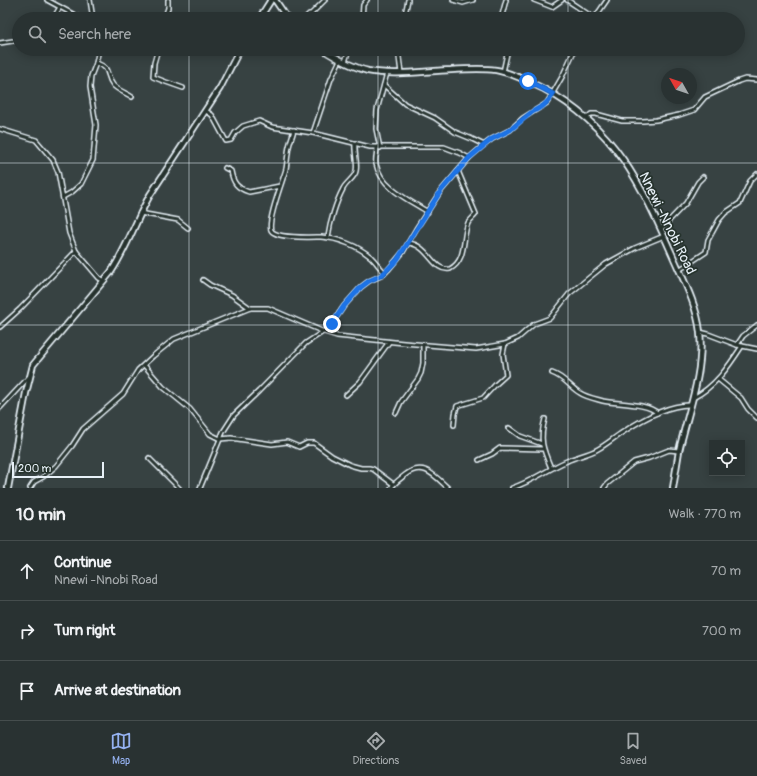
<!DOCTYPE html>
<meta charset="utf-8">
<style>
body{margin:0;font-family:Pangolin,sans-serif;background:#353e3e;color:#f1f3f6}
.controls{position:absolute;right:12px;bottom:12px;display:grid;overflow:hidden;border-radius:0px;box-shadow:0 2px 10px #0003}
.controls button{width:36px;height:36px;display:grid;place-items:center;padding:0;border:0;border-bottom:1px solid #454d4d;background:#293232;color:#f1f3f6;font:20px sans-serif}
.compass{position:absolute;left:661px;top:68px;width:36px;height:36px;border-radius:50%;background:#293232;box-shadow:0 2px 10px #0003;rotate:310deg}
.scale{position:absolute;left:12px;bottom:10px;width:92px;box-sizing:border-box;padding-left:4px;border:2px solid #e8f1f8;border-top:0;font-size:11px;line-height:14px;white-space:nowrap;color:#e8f1f8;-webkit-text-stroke:3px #26332d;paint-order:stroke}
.stop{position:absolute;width:12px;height:12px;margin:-9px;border:3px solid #1a73e8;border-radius:50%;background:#fff}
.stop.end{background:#1a73e8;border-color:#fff;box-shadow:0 1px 4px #0008}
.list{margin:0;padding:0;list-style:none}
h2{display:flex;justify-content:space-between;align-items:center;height:52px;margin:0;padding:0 16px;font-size:17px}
h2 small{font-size:13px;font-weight:400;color:#a5aaac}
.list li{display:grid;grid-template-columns:26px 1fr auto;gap:12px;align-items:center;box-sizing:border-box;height:60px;padding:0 16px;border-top:1px solid #454d4d}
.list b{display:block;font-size:15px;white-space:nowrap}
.list p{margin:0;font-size:13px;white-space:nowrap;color:#a5aaac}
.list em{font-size:13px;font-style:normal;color:#a5aaac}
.icon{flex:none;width:22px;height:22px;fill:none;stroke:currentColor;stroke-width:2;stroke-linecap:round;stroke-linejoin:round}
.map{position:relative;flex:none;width:757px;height:488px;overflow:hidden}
.search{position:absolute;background:#293232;box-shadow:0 2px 10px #0003;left:12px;right:12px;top:12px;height:44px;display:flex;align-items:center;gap:10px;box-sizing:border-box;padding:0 14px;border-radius:22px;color:#a5aaac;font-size:15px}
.sheet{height:232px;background:#293232}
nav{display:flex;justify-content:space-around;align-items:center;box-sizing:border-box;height:56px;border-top:1px solid #454d4d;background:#293232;font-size:11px;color:#a5aaac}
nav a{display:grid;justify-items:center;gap:2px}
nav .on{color:#95b2f1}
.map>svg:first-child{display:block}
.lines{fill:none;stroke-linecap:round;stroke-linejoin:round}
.street-casing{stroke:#e8f1f8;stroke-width:6}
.secondary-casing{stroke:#e8f1f8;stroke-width:8}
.street{stroke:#26332d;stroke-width:3}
.secondary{stroke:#26332d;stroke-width:4.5}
.route{stroke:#1a73e8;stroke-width:5}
.grid{fill:none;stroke:#e8f1f8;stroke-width:1;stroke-opacity:0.55}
.labels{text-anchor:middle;stroke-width:3.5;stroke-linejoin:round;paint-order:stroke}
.street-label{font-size:14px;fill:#e8f1f8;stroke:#26332d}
</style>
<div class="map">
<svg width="757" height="488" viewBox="0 0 757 488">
<rect width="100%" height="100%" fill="#374242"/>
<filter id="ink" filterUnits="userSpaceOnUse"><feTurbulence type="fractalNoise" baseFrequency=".025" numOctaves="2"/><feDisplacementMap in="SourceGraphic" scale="8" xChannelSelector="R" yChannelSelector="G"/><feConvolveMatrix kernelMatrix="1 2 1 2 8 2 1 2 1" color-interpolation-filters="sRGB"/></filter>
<g filter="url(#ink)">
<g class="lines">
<defs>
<g id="street">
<polyline points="47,0 82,19"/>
<polyline points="90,0 93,19"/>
<polyline points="453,0 463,3 473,0"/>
<polyline points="534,0 552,7 562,0"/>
<polyline points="567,0 594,18"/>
<polyline points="53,19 60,7"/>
<polyline points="164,19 168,8 168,0"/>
<polyline points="304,19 309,14 311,14 325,0"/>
<polyline points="362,19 363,5 367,0"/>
<polyline points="404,19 408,0"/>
<polyline points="501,19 506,0"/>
<polyline points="594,19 607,0"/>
<polyline points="0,43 19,40"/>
<polyline points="158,49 154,63 153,77 166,82 183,88"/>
<polyline points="398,49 401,73"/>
<polyline points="345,62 349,49"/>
<path d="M96 63C112 68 105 75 113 85 117 90 126 93 132 97"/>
<polyline points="503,72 508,49"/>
<polyline points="384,85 405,104 435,118 455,132 472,139 484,145"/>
<polyline points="206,111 212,115 226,141 231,140 235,133 243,126 259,121 272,127 313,133 370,147 444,147 460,153 469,158"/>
<polyline points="587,118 591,114 596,114 622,121 643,121 656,120 679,115 694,110 705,97 739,81 745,79 757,80"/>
<polyline points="0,129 36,140 53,160 58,172 69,233 76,251 99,278 104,281"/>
<path d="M294 130C292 138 288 146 288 154 287 159 287 164 286 169 283 180 267 221 271 230 275 239 312 237 321 237 338 238 358 246 371 257 376 262 380 268 385 273"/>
<polyline points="313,133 331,79 340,60"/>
<path d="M377 148C377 153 375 159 376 164 381 188 409 200 428 212"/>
<polyline points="380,148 376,129 377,110 387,73"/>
<path d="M225 168 231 171C233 183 237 188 249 192L280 186"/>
<polyline points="63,197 72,192 81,184 93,160 96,125 90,87 91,76 96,63 99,49"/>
<polyline points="140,213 178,220 188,228"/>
<polyline points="661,229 686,203 698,182 703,177"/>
<path d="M328 237C330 222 336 202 343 189 346 182 355 178 356 171 358 164 354 152 355 143"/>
<path d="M408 243C430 245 432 272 450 269 467 260 462 238 468 223 470 220 474 217 476 214L458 171"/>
<polyline points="679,270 706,252 708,240 719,220 725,213 740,203 750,181 757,174"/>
<polyline points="203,280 210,285 232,295 250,308"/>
<polyline points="0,327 20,309 76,251"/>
<polyline points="700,332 708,334 737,345 757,349"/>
<polyline points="737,345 743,336 757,325"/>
<polyline points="144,365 163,387 190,409 210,434 220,439 231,438 272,444 287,442 299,447 307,443 314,443 332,456 350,465 361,468 369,468 373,469 393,484"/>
<path d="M552 373C564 377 570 387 580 393 586 397 596 399 603 401 616 404 649 403 657 413"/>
<polyline points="718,379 741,398 748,409 757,418"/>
<polyline points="346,395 360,382 389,342"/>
<path d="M693 398C715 387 729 366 742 346"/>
<polyline points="0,408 29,377"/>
<polyline points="396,413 401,402 418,379 421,373 423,363 423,345"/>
<path d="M545 419C539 440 543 449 551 468"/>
<polyline points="454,425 455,414 457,406 483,398 495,385 506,375 503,354 505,344"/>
<polyline points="509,428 520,436 542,444"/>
<polyline points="149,458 179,488"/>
<polyline points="479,460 492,454 500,448 543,449"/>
<polyline points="30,488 34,482 43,477 56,466 72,446 83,429 123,394 138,370 153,356 174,339 250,308 268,308 324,332 337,336 404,343 476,349 505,344 518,338 534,324 550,318 569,294 606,264 635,248 664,236"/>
<polyline points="200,488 223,432 234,415 259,391 306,343 329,328 344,306 361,287 369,281 383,275 388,270 403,252 416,229 440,192 469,158 484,145 492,139 510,130 523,118 547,103 562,77 575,49"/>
<path d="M391 488C394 483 400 479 405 475 423 461 434 475 448 488"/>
<path d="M512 488C531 482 548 469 567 461 577 456 588 455 598 449 607 444 615 437 623 432 641 420 669 404 691 405"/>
<polyline points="604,488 607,484 634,462 649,458 669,450 679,451"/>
</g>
<g id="secondary">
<polyline points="275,0 288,19"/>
<polyline points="259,19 271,0"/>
<path d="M322 49C336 58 352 67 368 71 395 76 424 71 451 70 466 69 481 68 496 70 513 73 529 82 544 89 615 127 641 184 672 254 683 279 697 305 700 332 704 373 688 411 679 451 677 463 675 476 673 488"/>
<path d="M8 488 26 393 33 365 111 272C127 248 136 220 150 195L220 88 240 49"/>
</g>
</defs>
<use href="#street" class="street-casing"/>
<use href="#secondary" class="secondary-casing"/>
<use href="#street" class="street"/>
<use href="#secondary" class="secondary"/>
</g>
</g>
<g class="lines" filter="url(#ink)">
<polyline class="route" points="332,324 344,306 361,287 369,281 382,275 397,260 440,192 469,158 492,139 510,130 532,112 543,106 550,99 553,94 528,81"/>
</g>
<path class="grid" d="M189 0V19M378 0V19M568 0V19M189 49V488M378 49V488M568 49V488M0 163H757M0 325H757"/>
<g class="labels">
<g class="street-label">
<text transform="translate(668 223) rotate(64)" y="5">Nnewi -Nnobi Road</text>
</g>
</g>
</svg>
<div class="controls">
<button><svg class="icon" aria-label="locate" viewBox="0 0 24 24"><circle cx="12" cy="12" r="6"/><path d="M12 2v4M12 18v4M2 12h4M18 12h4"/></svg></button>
</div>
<svg class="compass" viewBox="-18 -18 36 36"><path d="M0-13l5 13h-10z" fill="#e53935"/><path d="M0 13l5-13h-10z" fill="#a5aaac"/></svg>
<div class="scale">200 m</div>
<div class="stop" style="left:528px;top:81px"></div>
<div class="stop end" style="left:332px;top:324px"></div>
<div class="search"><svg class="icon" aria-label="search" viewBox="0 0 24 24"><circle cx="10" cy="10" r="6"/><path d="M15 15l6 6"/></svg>Search here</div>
</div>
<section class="sheet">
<h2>10 min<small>Walk · 770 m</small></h2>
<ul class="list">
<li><svg class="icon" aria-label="ahead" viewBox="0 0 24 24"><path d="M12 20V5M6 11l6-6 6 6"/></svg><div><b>Continue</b><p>Nnewi -Nnobi Road</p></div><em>70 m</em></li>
<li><svg class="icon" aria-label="right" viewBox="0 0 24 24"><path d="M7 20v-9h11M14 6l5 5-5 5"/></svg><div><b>Turn right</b></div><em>700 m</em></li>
<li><svg class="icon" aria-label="arrive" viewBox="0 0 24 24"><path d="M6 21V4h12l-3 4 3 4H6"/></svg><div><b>Arrive at destination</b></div></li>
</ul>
</section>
<nav>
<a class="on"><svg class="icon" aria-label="map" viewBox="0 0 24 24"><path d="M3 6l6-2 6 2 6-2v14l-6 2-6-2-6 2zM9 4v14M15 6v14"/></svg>Map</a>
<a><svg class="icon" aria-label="directions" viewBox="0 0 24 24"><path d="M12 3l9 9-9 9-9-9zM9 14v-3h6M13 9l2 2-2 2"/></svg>Directions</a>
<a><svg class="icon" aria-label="saved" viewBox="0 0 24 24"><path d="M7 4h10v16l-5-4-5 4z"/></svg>Saved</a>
</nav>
